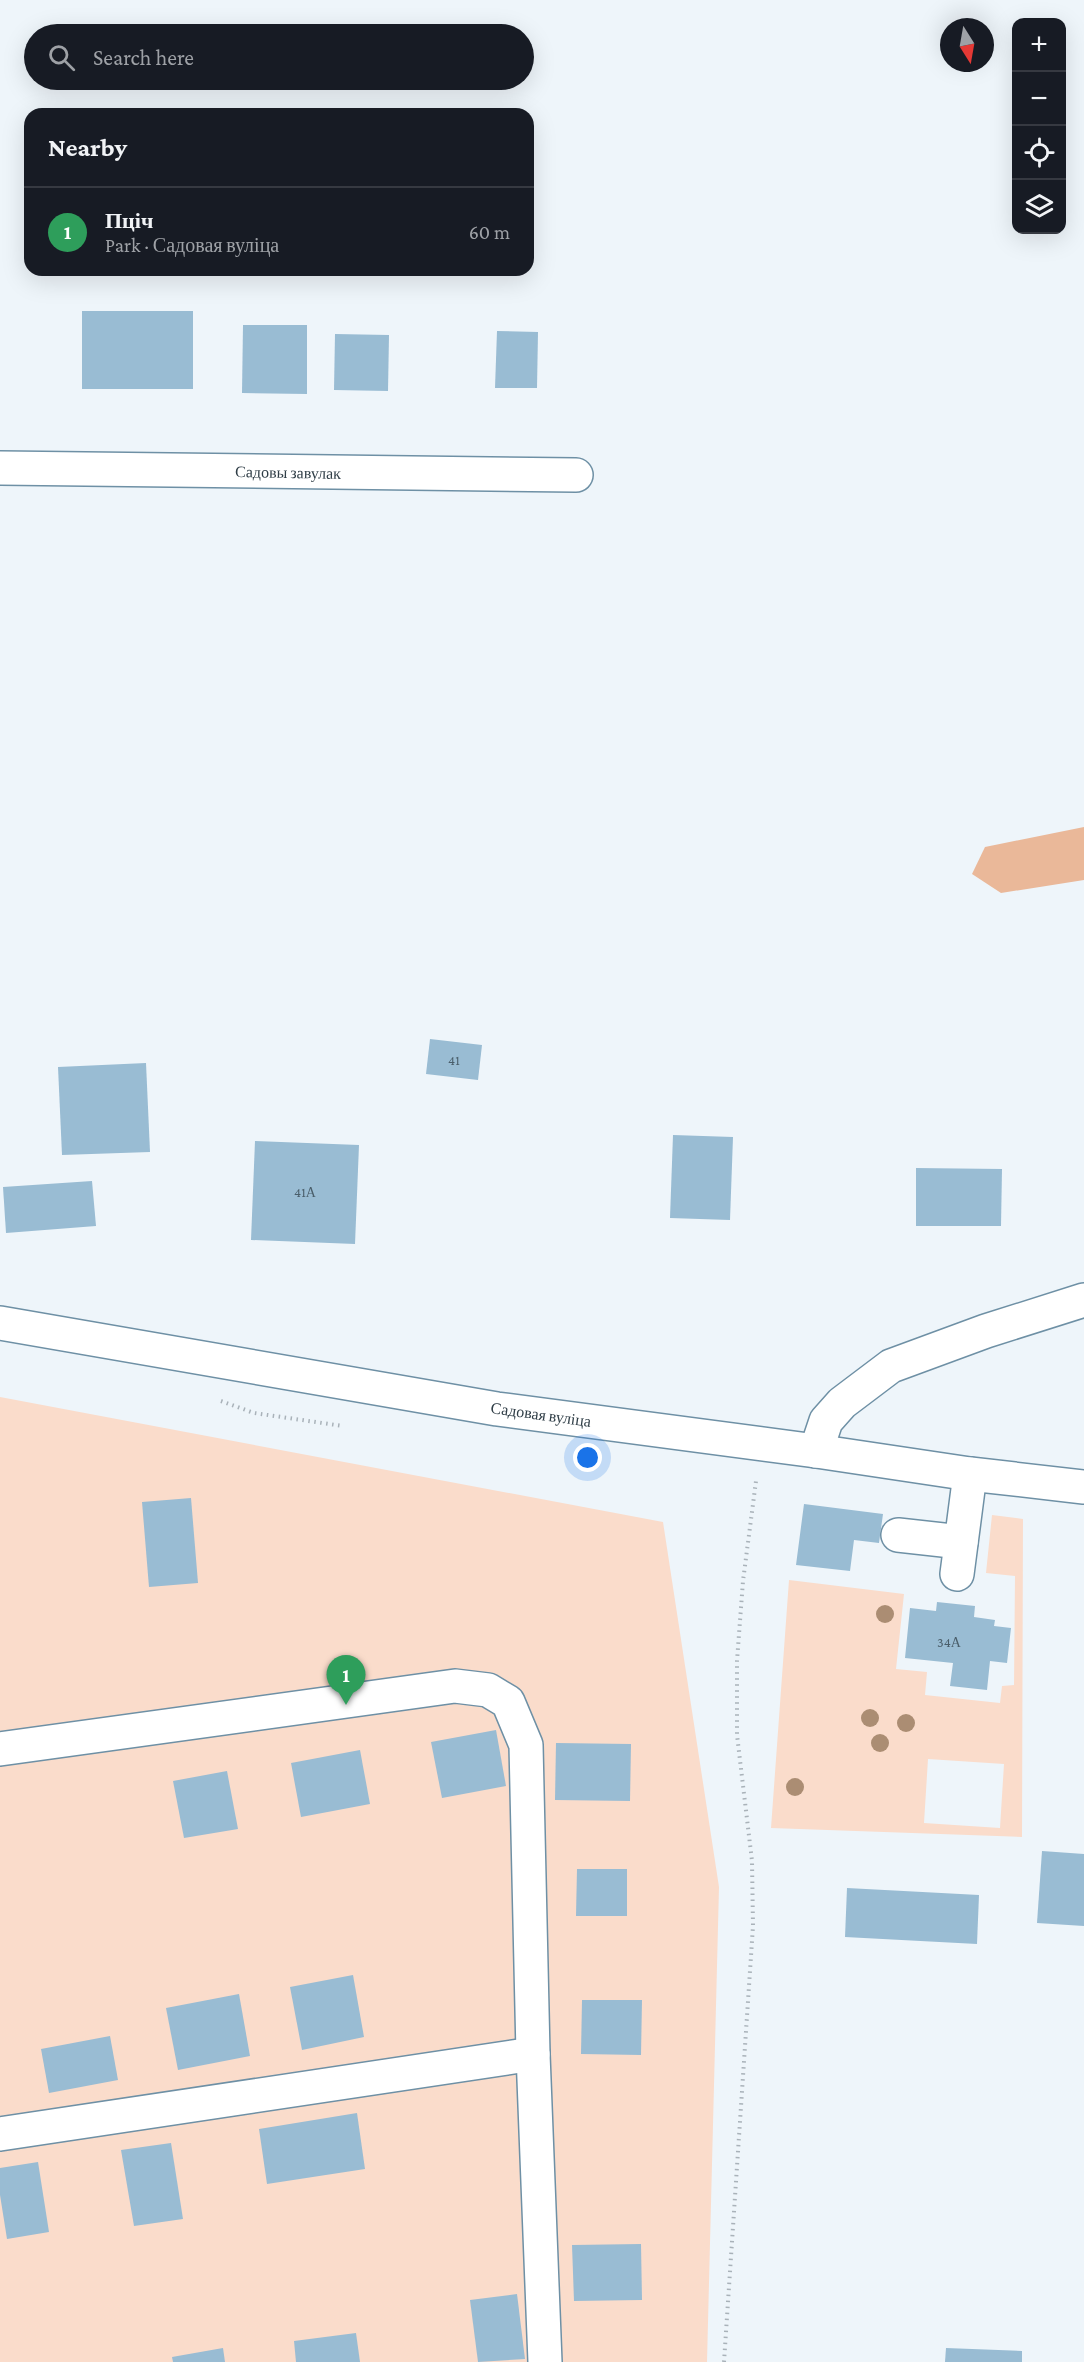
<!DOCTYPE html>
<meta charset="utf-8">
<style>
body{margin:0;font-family:"Crimson Pro",serif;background:#242831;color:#f1f3f6}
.controls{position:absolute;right:18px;top:18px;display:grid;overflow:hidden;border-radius:12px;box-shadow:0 6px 24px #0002}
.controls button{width:54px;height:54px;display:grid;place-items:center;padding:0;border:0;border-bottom:2px solid #363941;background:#171b24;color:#f1f3f6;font:30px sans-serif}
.compass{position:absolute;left:940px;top:18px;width:54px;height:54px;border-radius:50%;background:#171b24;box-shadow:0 6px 24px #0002;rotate:169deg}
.you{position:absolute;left:588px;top:1458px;width:21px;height:21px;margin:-15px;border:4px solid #fff;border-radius:50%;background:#1a73e8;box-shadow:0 0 0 9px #1a73e833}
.badge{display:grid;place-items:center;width:39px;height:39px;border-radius:50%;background:#d93025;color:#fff;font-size:20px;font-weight:700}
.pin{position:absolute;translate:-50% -50px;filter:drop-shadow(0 2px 3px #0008)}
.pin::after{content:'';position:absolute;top:32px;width:21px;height:18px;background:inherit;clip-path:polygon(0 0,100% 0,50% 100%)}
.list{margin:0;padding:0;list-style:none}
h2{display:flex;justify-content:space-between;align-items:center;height:78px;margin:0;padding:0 24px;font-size:26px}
h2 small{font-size:20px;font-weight:400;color:#9ea1a6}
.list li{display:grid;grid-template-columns:39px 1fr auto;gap:18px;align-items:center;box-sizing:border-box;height:90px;padding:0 24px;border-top:2px solid #363941}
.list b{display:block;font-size:22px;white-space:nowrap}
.list p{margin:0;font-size:20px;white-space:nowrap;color:#9ea1a6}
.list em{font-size:20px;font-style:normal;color:#9ea1a6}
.icon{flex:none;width:33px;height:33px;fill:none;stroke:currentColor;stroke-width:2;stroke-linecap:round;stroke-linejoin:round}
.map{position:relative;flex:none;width:1084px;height:2362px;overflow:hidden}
.search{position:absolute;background:#171b24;box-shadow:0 6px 24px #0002;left:24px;top:24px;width:510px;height:66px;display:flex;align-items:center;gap:15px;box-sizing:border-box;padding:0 21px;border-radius:33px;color:#9ea1a6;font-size:22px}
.panel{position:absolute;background:#171b24;box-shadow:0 6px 24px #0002;left:24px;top:108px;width:510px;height:168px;border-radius:18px}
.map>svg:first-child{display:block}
.green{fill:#fadccb;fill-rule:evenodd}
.forest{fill:#eab899}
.building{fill:#99bcd3}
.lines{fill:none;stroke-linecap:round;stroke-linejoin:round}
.minor-casing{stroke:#6e90a5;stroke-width:36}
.path{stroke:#a9b2b9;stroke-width:4;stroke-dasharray:1.5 4.5;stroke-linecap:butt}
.minor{stroke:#fff;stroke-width:33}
.tree{fill:#ab8d73}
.labels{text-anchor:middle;stroke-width:4.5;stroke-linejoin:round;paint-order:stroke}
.number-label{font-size:14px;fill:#4a5e6a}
.street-label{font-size:16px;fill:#303e47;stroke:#fff}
</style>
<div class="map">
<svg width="1084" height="2362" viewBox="0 0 1084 2362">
<rect width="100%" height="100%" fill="#eef5fa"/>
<g class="green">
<polygon points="0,1397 663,1522 719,1887 707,2362 0,2362"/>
<path d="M992 1515 1023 1519 1022 1837 771 1828 789 1580 904 1594 896 1669 927 1672 925 1695 1000 1703 1002 1686 1014 1685 1015 1576 986 1573ZM928 1759 1004 1764 1000 1828 924 1823Z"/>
</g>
<polygon class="forest" points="1084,827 1084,880 1001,893 972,874 985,847"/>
<g class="building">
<rect x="82" y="311" width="111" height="78"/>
<polygon points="243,325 307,325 307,394 242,393"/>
<polygon points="497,331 538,332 537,388 495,388"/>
<polygon points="335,334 389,335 388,391 334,390"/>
<polygon points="430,1039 482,1045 478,1080 426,1074"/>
<polygon points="146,1063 150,1152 62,1155 58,1067"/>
<polygon points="673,1135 733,1137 730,1220 670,1218"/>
<polygon points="255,1141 359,1145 355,1244 251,1240"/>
<polygon points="916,1168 1002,1169 1001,1226 916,1226"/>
<polygon points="92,1181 96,1226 6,1233 3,1187"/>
<polygon points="191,1498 198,1583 149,1587 142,1502"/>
<polygon points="804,1504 883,1514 879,1543 854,1540 850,1571 796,1565"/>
<polygon points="937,1602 975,1606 974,1617 995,1620 994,1626 1011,1628 1007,1663 990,1661 987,1690 950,1686 953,1663 905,1658 910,1608 936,1611"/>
<polygon points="496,1730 506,1786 442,1798 431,1742"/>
<polygon points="556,1743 631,1744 630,1801 555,1800"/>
<polygon points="360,1750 370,1804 301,1817 291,1763"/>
<polygon points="227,1771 238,1829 184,1838 173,1781"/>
<polygon points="1042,1851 1084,1854 1084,1926 1037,1923"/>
<polygon points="577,1869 627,1869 627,1916 576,1916"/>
<polygon points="847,1888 979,1895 977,1944 845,1937"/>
<polygon points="353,1975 364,2037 302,2050 290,1987"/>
<polygon points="239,1994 250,2056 178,2070 166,2008"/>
<polygon points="582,2000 642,2000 641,2055 581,2054"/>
<polygon points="110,2036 118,2080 49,2093 41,2049"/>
<polygon points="357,2113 365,2169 267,2184 259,2129"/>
<polygon points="171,2143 183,2219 134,2226 121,2150"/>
<polygon points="38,2162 49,2232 7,2239 0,2195 0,2168"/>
<polygon points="641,2244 642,2300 574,2301 572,2245"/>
<polygon points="517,2294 525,2359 478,2362 470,2300"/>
<polygon points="356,2333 360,2362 296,2362 294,2341"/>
<polygon points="223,2348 225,2362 173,2362 172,2357"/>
<polygon points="946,2348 1022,2351 1022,2362 945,2362"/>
</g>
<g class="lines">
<defs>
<g id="minor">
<polyline points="0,468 576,475"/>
<polyline points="0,1323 497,1409 816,1451 970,1474 1084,1487"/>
<polyline points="816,1451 826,1421 842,1403 891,1366 986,1331 1084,1300"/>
<polyline points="898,1535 961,1542"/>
<polyline points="957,1574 970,1474"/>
<polyline points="0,1749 455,1686 488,1690 508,1702 526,1745 533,2054 545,2362"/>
<polyline points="0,2134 533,2054"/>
</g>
</defs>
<use href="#minor" class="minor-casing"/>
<g class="path">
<polyline points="221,1401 254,1413 343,1426"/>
<polyline points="724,2362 753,1926 752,1861 737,1735 737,1661 743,1581 756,1481"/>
</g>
<use href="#minor" class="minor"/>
</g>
<g class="tree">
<circle cx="885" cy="1614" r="9"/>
<circle cx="870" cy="1718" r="9"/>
<circle cx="906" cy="1723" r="9"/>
<circle cx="880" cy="1743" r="9"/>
<circle cx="795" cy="1787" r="9"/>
</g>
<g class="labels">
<g class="number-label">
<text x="454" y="1065">41</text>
<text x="305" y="1197">41А</text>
<text x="949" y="1647">34А</text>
</g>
<g class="street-label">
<text transform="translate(288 472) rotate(1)" y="6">Садовы завулак</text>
<text transform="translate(541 1414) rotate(8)" y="6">Садовая вуліца</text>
</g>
</g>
</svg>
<div class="controls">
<button>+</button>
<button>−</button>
<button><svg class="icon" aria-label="locate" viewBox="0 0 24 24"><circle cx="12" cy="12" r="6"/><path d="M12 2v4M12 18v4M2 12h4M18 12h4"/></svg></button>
<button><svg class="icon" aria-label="layers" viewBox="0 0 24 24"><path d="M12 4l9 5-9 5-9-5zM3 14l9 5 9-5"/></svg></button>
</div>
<svg class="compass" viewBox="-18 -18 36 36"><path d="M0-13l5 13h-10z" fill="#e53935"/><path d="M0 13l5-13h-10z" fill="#9ea1a6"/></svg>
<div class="you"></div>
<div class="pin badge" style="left:346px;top:1705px;background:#2e9e5b">1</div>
<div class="search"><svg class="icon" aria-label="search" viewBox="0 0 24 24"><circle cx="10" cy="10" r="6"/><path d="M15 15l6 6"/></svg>Search here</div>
<section class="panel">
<h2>Nearby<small></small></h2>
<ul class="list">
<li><span class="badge" style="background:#2e9e5b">1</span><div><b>Пціч</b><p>Park · Садовая вуліца</p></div><em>60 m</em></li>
</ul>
</section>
</div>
